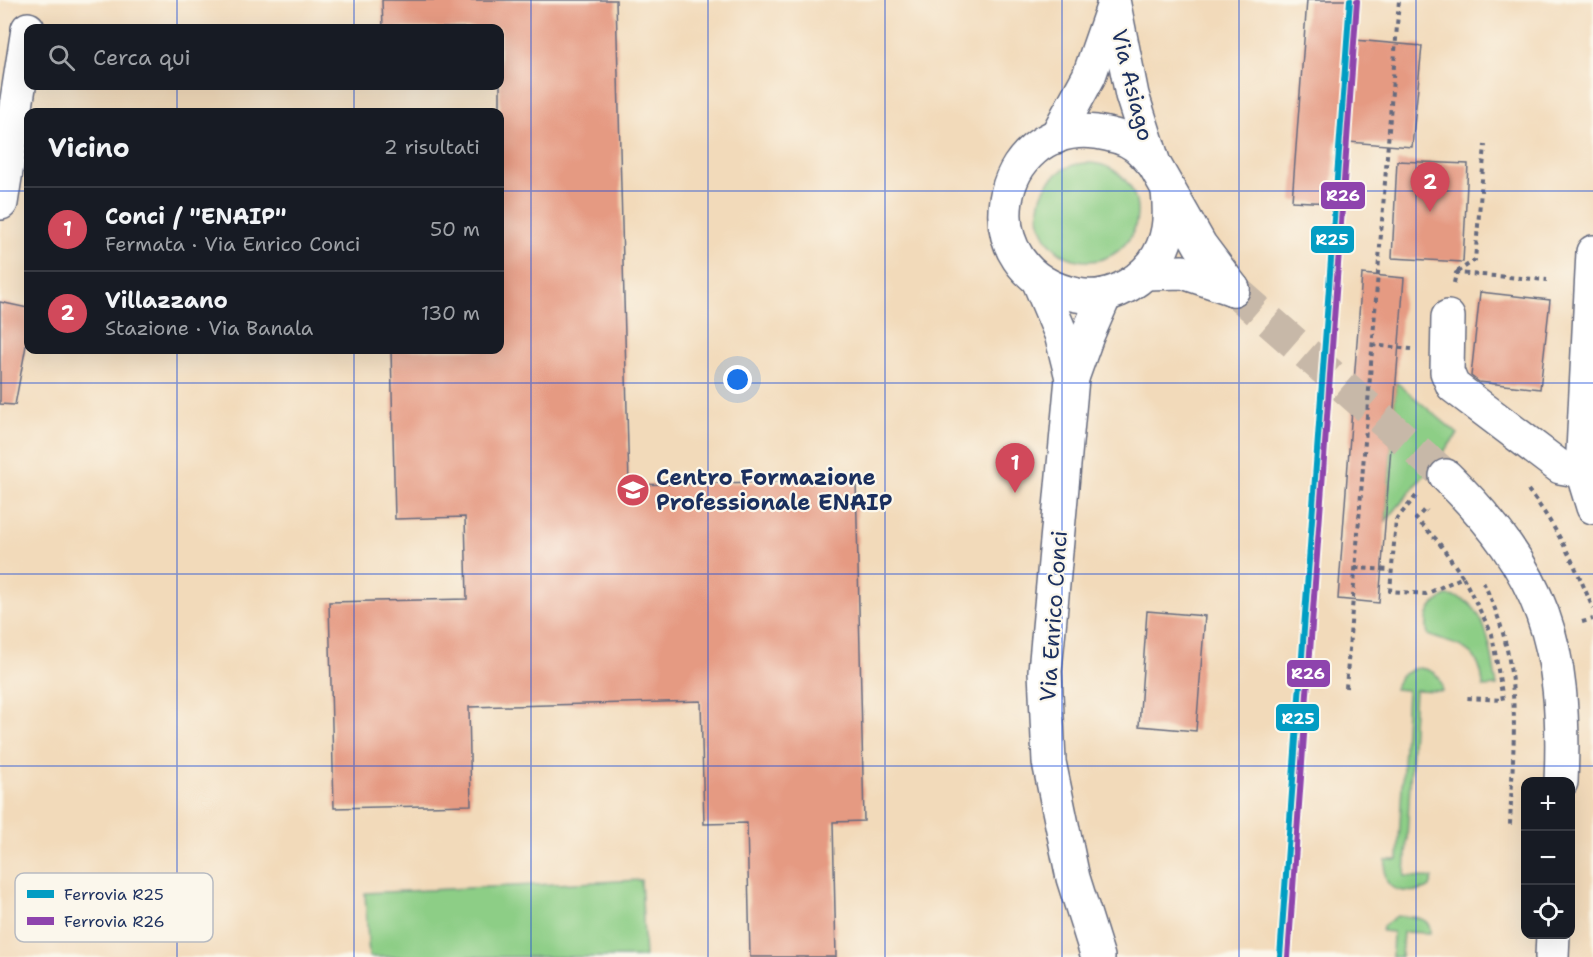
<!DOCTYPE html>
<html lang="it">
<meta charset="utf-8">
<style>
body{margin:0;font-family:"Shantell Sans",sans-serif;background:#242831;color:#f1f3f6}
.controls{position:absolute;right:18px;bottom:18px;display:grid;overflow:hidden;border-radius:12px;box-shadow:0 6px 24px #0002}
.controls button{width:54px;height:54px;display:grid;place-items:center;padding:0;border:0;border-bottom:2px solid #363941;background:#171b24;color:#f1f3f6;font:30px sans-serif}
.you{position:absolute;left:738px;top:380px;width:21px;height:21px;margin:-15px;border:4px solid #fff;border-radius:50%;background:#1a73e8;box-shadow:0 0 0 9px #1a73e833}
.badge{display:grid;place-items:center;width:39px;height:39px;border-radius:50%;background:#d1495b;color:#fff;font-size:20px;font-weight:700}
.pin{position:absolute;translate:-50% -50px;filter:drop-shadow(0 2px 3px #0008)}
.pin::after{content:'';position:absolute;top:32px;width:21px;height:18px;background:inherit;clip-path:polygon(0 0,100% 0,50% 100%)}
.list{margin:0;padding:0;list-style:none}
h2{display:flex;justify-content:space-between;align-items:center;height:78px;margin:0;padding:0 24px;font-size:26px}
h2 small{font-size:20px;font-weight:400;color:#9ea1a6}
.list li{display:grid;grid-template-columns:39px 1fr auto;gap:18px;align-items:center;box-sizing:border-box;height:84px;padding:0 24px;border-top:2px solid #363941}
.list b{display:block;font-size:22px;white-space:nowrap}
.list p{margin:0;font-size:20px;white-space:nowrap;color:#9ea1a6}
.list em{font-size:20px;font-style:normal;color:#9ea1a6}
.icon{flex:none;width:33px;height:33px;fill:none;stroke:currentColor;stroke-width:2;stroke-linecap:round;stroke-linejoin:round}
.map{position:relative;flex:none;width:1593px;height:957px;overflow:hidden}
.search{position:absolute;background:#171b24;box-shadow:0 6px 24px #0002;left:24px;top:24px;width:480px;height:66px;display:flex;align-items:center;gap:15px;box-sizing:border-box;padding:0 21px;border-radius:12px;color:#9ea1a6;font-size:22px}
.panel{position:absolute;background:#171b24;box-shadow:0 6px 24px #0002;left:24px;top:108px;width:480px;height:246px;border-radius:12px}
.map>svg:first-child{display:block}
.green{fill:#8dce86;stroke:#547e72;stroke-width:1.5}
.building{fill:#e59a82}
.lines{fill:none;stroke-linecap:round;stroke-linejoin:round}
.major-tunnel{stroke:#c7b8a8;stroke-width:33;stroke-dasharray:33 16;stroke-linecap:butt}
.minor-casing{stroke:#666b7e;stroke-width:36}
.major-casing{stroke:#666b7e;stroke-width:36}
.path{stroke:#666b7e;stroke-width:4;stroke-dasharray:4.5 4.5;stroke-linecap:butt}
.minor{stroke:#fff;stroke-width:33}
.major{stroke:#fff;stroke-width:33}
.rail-1-casing{stroke:#fbf7ec;stroke-width:10}
.rail-2-casing{stroke:#fbf7ec;stroke-width:10}
.rail-1{stroke:#039dc3;stroke-width:6}
.rail-2{stroke:#8e44ad;stroke-width:6}
.grid{fill:none;stroke:#1d4ed8;stroke-width:1.5;stroke-opacity:0.55}
.labels{text-anchor:middle;stroke-width:4.5;stroke-linejoin:round;paint-order:stroke}
.street-label{font-size:22px;fill:#1b2f5e;stroke:#fbf7ec}
.poi-label{font-size:22px;font-weight:bold;fill:#1b2f5e;stroke:#fbf7ec;text-anchor:start}
.key{fill:#fbf7ec;stroke:#b8bbc1;stroke-width:1.5}
.key-label{font-size:16px;fill:#1b2f5e}
.line-badge{stroke:#fbf7ec;stroke-width:2}
.badge-label{font-size:16px;text-anchor:middle;font-weight:bold;fill:#fff}
</style>
<div class="map">
<svg width="1593" height="957" viewBox="0 0 1593 957">
<rect width="100%" height="100%" fill="#fbf7ec"/>
<filter id="ink" filterUnits="userSpaceOnUse"><feTurbulence type="fractalNoise" baseFrequency=".0167" numOctaves="2"/><feDisplacementMap in="SourceGraphic" scale="12" xChannelSelector="R" yChannelSelector="G"/><feConvolveMatrix kernelMatrix="1 2 1 2 8 2 1 2 1" color-interpolation-filters="sRGB"/></filter>
<filter id="wash" filterUnits="userSpaceOnUse"><feTurbulence type="fractalNoise" baseFrequency=".008" numOctaves="4" result="noise"/><feDisplacementMap in="SourceGraphic" scale="24" xChannelSelector="R" yChannelSelector="G"/><feGaussianBlur stdDeviation="1.35" result="paint"/><feColorMatrix in="noise" values="0 0 0 0 0 0 0 0 0 0 0 0 0 0 0 0 0 1.4 0 .05"/><feComposite in="paint" operator="in"/></filter>
<g filter="url(#wash)">
<rect width="100%" height="100%" fill="#f2daba"/>
<g class="green">
<circle cx="1088" cy="212" r="49"/>
<polygon points="1396,382 1458,434 1386,521"/>
<path d="M1447 596C1488 596 1491 655 1497 686L1483 687C1481 645 1458 647 1428 635 1424 616 1429 604 1447 596Z"/>
<path d="M1415 668C1429 668 1443 674 1442 691L1415 690 1405 876 1433 878 1430 887C1419 893 1391 895 1386 879 1384 873 1386 866 1386 860H1398L1407 690 1395 689 1400 676Z"/>
<polygon points="641,880 645,957 369,957 365,893"/>
<path d="M1397 916C1410 917 1431 915 1430 933L1403 932 1401 957H1392L1393 932 1382 931 1383 926Z"/>
</g>
<g id="blocks">
<g class="building">
<polygon points="382,0 616,0 629,485 856,480 864,821 833,822 836,957 750,957 747,823 704,824 701,701 469,707 471,805 334,808 329,602 467,599 465,517 395,519 391,350 500,350 500,28 383,28"/>
<polygon points="1307,0 1347,0 1344,39 1422,46 1412,147 1336,141 1331,203 1292,201"/>
<polygon points="1397,161 1468,164 1463,262 1392,258"/>
<polygon points="1362,274 1404,278 1379,603 1338,599"/>
<polygon points="1480,292 1550,300 1540,389 1479,382 1471,376"/>
<polygon points="0,302 28,308 28,335 15,405 0,404"/>
<polygon points="1147,611 1205,616 1196,731 1139,726"/>
</g>
</g>
</g>
<g filter="url(#ink)">
<use href="#blocks" fill-opacity="0" stroke="#666b7e" stroke-width="1.5"/>
<g class="lines">
<polyline class="major-tunnel" points="1233,289 1446,476"/>
<defs>
<g id="minor">
<polyline points="1,203 28,29"/>
<polyline points="1593,252 1582,471 1593,507"/>
<polyline points="1039,282 1061,334 1072,378"/>
<polyline points="1448,317 1447,372 1453,386 1560,467 1582,471"/>
<polyline points="1098,957 1073,878 1049,762 1045,671 1072,378 1087,336 1105,295"/>
</g>
<g id="major">
<polyline points="1113,0 1132,95 1154,164 1200,245 1233,289"/>
<polyline points="1056,137 1089,76 1113,7"/>
<path d="M1154 164C1148 158 1142 150 1135 145 1124 137 1109 134 1096 132 993 120 965 273 1077 295 1106 301 1135 286 1153 264 1170 241 1171 218 1168 191"/>
<polyline points="1146,273 1183,272 1233,289"/>
<path d="M1446 476C1544 572 1567 646 1561 782"/>
<polyline points="1552,957 1553,934"/>
</g>
</defs>
<use href="#minor" class="minor-casing"/>
<use href="#major" class="major-casing"/>
<g class="path">
<polyline points="1457,272 1475,260 1485,145"/>
<polyline points="1454,283 1456,273 1547,280"/>
<polyline points="1372,345 1411,349"/>
<path d="M1528 490C1557 527 1576 566 1593 609"/>
<polyline points="1416,496 1396,520 1390,591 1426,594 1463,577 1437,540 1416,519 1425,509 1427,511"/>
<polyline points="1355,568 1391,570"/>
<polyline points="1463,577 1492,634 1503,700 1467,698"/>
<path d="M1483 582C1525 665 1513 736 1510 825"/>
<polyline points="1582,622 1593,619"/>
<polyline points="1346,688 1399,0"/>
</g>
<use href="#minor" class="minor"/>
<use href="#major" class="major"/>
<defs>
<polyline id="rail-1" points="1280,957 1350,0"/>
<polyline id="rail-2" points="1288,957 1357,1"/>
</defs>
<use href="#rail-1" class="rail-1-casing"/>
<use href="#rail-2" class="rail-2-casing"/>
<use href="#rail-1" class="rail-1"/>
<use href="#rail-2" class="rail-2"/>
</g>
</g>
<path class="grid" d="M177 0V28M354 0V28M531 0V957M708 0V957M885 0V957M1062 0V957M1239 0V957M1416 0V957M177 86V112M354 86V112M0 191H28M500 191H1593M177 350V957M354 350V957M0 383H1593M0 574H1593M0 766H1593"/>
<defs>
<symbol id="school-disc" viewBox="-11 -11 22 22"><circle r="9.5" fill="#d1495b" stroke="#fbf7ec"/><path d="M0-5L7-2L0 1L-7-2ZM-4 1L0 2.5L4 1V4Q0 6-4 4Z" fill="#fff"/></symbol>
</defs>
<g fill-rule="evenodd">
<use href="#school-disc" x="614" y="471" width="38" height="38"/>
</g>
<g class="labels">
<g class="street-label">
<text transform="translate(1133 85) rotate(76)" y="8">Via Asiago</text>
<text transform="translate(1053 616) rotate(-86)" y="8">Via Enrico Conci</text>
</g>
<g class="poi-label">
<text x="656" y="485">Centro Formazione<tspan x="656" dy="25">Professionale ENAIP</tspan></text>
</g>
</g>
<rect x="15" y="873" width="198" height="69" rx="9" class="key"/>
<rect x="27" y="890" width="27" height="8" fill="#039dc3"/>
<rect x="27" y="917" width="27" height="8" fill="#8e44ad"/>
<g class="key-label">
<text x="64" y="900">Ferrovia R25</text>
<text x="64" y="927">Ferrovia R26</text>
</g>
<g class="line-badge">
<rect x="1320" y="181" width="46" height="29" rx="6" fill="#8e44ad"/>
<rect x="1310" y="225" width="45" height="29" rx="6" fill="#039dc3"/>
<rect x="1286" y="659" width="45" height="29" rx="6" fill="#8e44ad"/>
<rect x="1275" y="703" width="45" height="29" rx="6" fill="#039dc3"/>
</g>
<g class="badge-label">
<text x="1343" y="201">R26</text>
<text x="1332" y="245">R25</text>
<text x="1308" y="679">R26</text>
<text x="1298" y="724">R25</text>
</g>
</svg>
<div class="controls">
<button>+</button>
<button>−</button>
<button><svg class="icon" aria-label="locate" viewBox="0 0 24 24"><circle cx="12" cy="12" r="6"/><path d="M12 2v4M12 18v4M2 12h4M18 12h4"/></svg></button>
</div>
<div class="you"></div>
<div class="pin badge" style="left:1015px;top:493px">1</div>
<div class="pin badge" style="left:1430px;top:212px">2</div>
<div class="search"><svg class="icon" aria-label="search" viewBox="0 0 24 24"><circle cx="10" cy="10" r="6"/><path d="M15 15l6 6"/></svg>Cerca qui</div>
<section class="panel">
<h2>Vicino<small>2 risultati</small></h2>
<ul class="list">
<li><span class="badge">1</span><div><b>Conci / &quot;ENAIP&quot;</b><p>Fermata · Via Enrico Conci</p></div><em>50 m</em></li>
<li><span class="badge">2</span><div><b>Villazzano</b><p>Stazione · Via Banala</p></div><em>130 m</em></li>
</ul>
</section>
</div>
